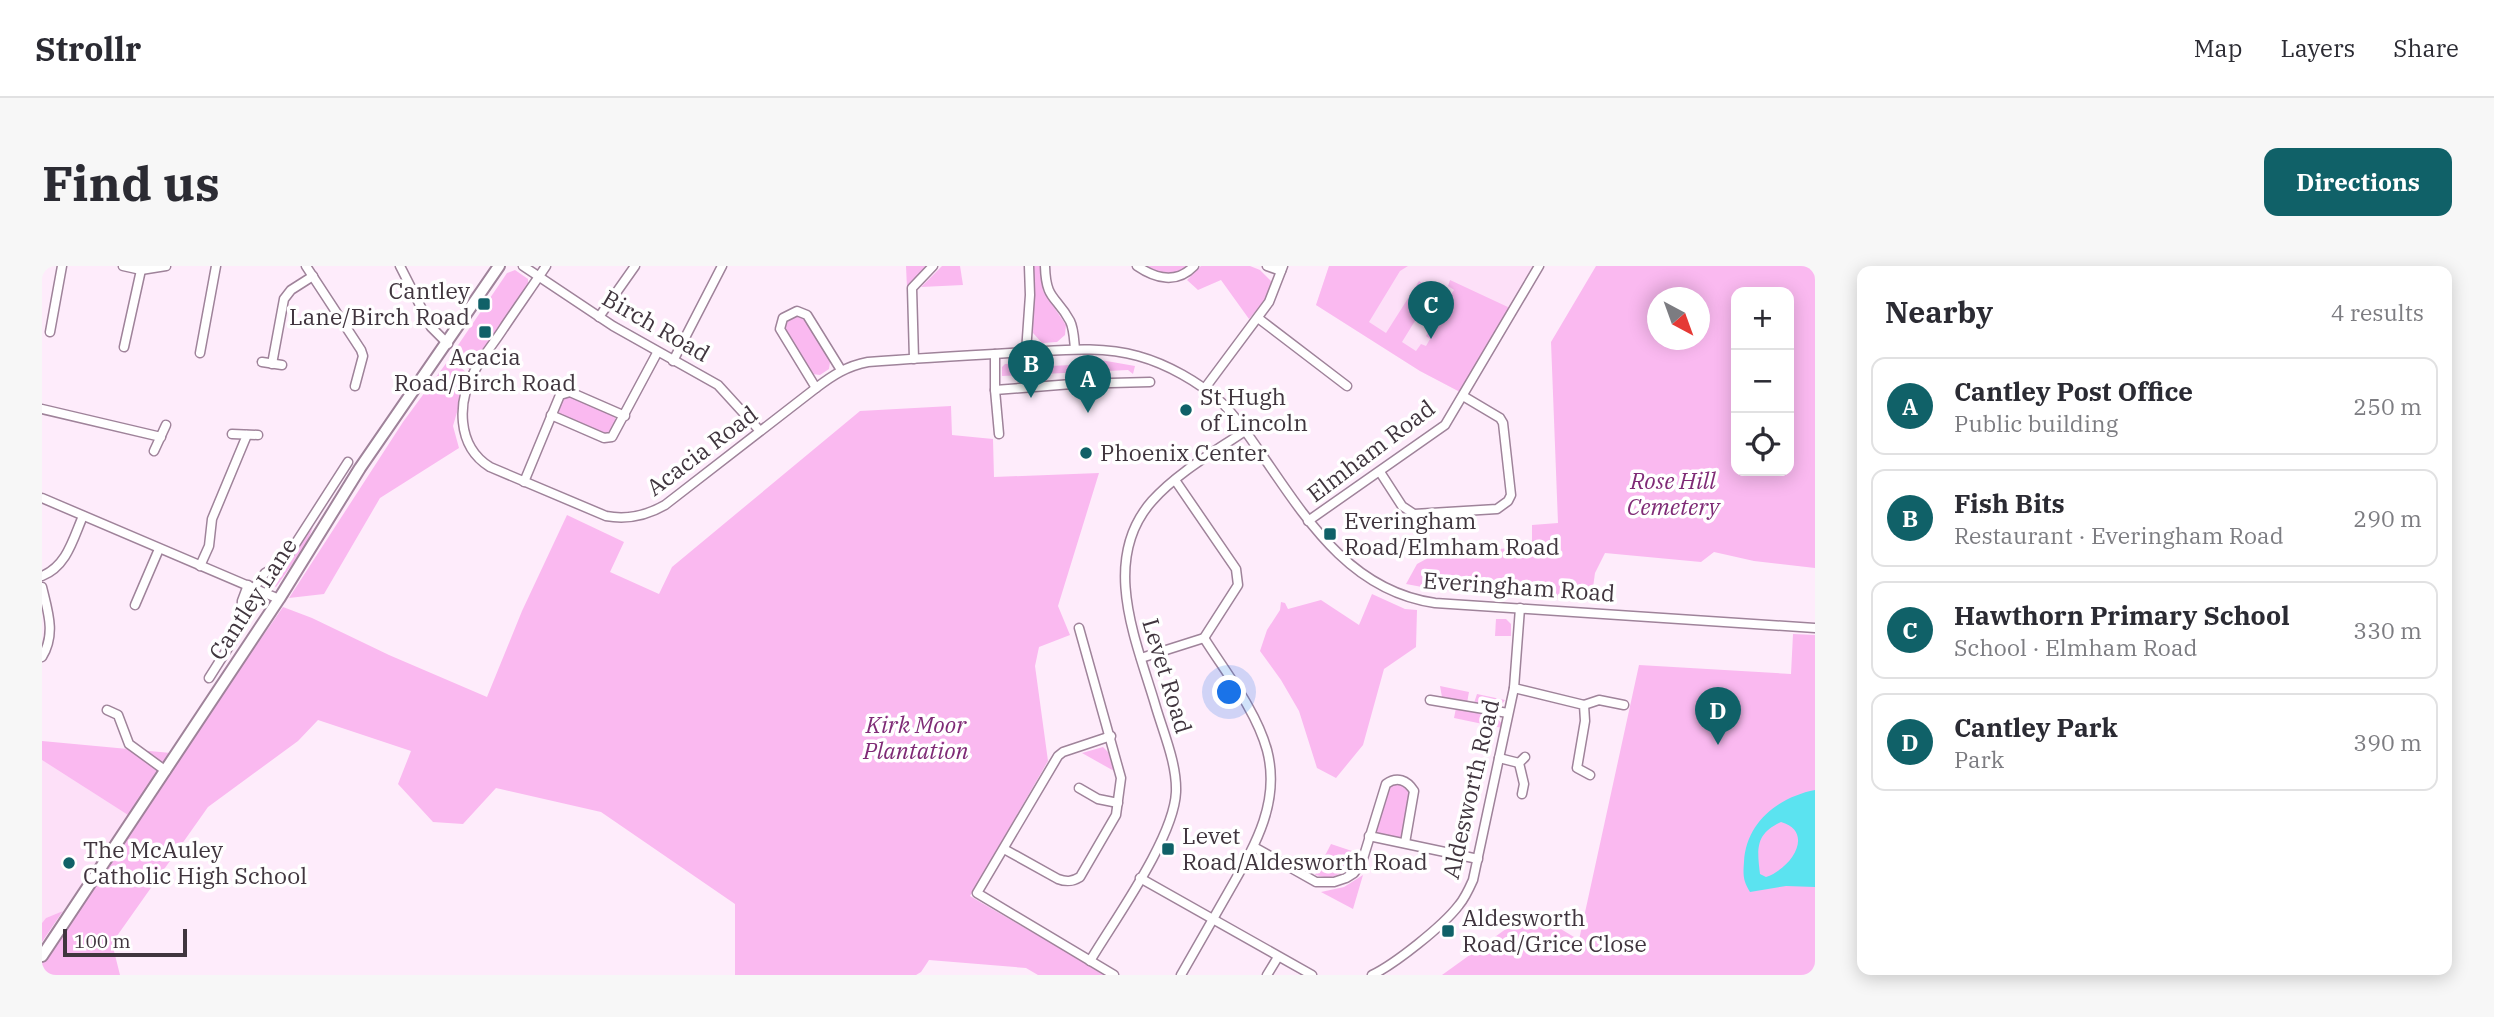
<!DOCTYPE html>
<meta charset="utf-8">
<style>
body{margin:0;font-family:"IBM Plex Serif",serif;background:#f7f7f7;color:#2b2b33}
.controls{position:absolute;right:21px;top:21px;display:grid;overflow:hidden;border-radius:14px;box-shadow:0 4px 18px #0003}
.controls button{width:63px;height:63px;display:grid;place-items:center;padding:0;border:0;border-bottom:2px solid #e1e1e2;background:#fff;color:#2b2b33;font:35px sans-serif}
.compass{position:absolute;left:1605px;top:21px;width:63px;height:63px;border-radius:50%;background:#fff;box-shadow:0 4px 18px #0003;rotate:139deg}
.scale{position:absolute;left:21px;bottom:18px;width:124px;box-sizing:border-box;padding-left:7px;border:4px solid #40353e;border-top:0;font-size:19px;line-height:24px;white-space:nowrap;color:#40353e;-webkit-text-stroke:5px #fff;paint-order:stroke}
.you{position:absolute;left:1188px;top:427px;width:24px;height:24px;margin:-18px;border:5px solid #fff;border-radius:50%;background:#1a73e8;box-shadow:0 0 0 10px #1a73e833}
.badge{display:grid;place-items:center;width:46px;height:46px;border-radius:50%;background:#106168;color:#fff;font-size:23px;font-weight:700}
.pin{position:absolute;translate:-50% -58px;filter:drop-shadow(0 2px 4px #0008)}
.pin::after{content:'';position:absolute;top:37px;width:24px;height:21px;background:inherit;clip-path:polygon(0 0,100% 0,50% 100%)}
.list{margin:0;padding:0;list-style:none}
h2{display:flex;justify-content:space-between;align-items:center;height:91px;margin:0;padding:0 28px;font-size:30px}
h2 small{font-size:23px;font-weight:400;color:#7c7c81}
.list li{display:grid;grid-template-columns:46px 1fr auto;gap:21px;align-items:center;box-sizing:border-box;height:98px;margin:0 14px 14px;padding:0 14px;border:2px solid #e1e1e2;border-radius:14px}
.list b{display:block;font-size:26px;white-space:nowrap}
.list p{margin:0;font-size:23px;white-space:nowrap;color:#7c7c81}
.list em{font-size:23px;font-style:normal;color:#7c7c81}
.icon{flex:none;width:38px;height:38px;fill:none;stroke:currentColor;stroke-width:2;stroke-linecap:round;stroke-linejoin:round}
.map{position:relative;flex:none;width:1773px;height:709px;overflow:hidden;border-radius:14px}
header{display:flex;align-items:center;gap:42px;box-sizing:border-box;height:98px;padding:0 35px;background:#fff;border-bottom:2px solid #e1e1e2}
header strong{font-size:33px}
nav{display:flex;gap:38px;margin-inline-start:auto;font-size:24px}
.intro{display:flex;align-items:center;justify-content:space-between;box-sizing:border-box;height:168px;padding:0 42px}
h1{margin:0;font-size:49px}
.button{padding:18px 32px;border-radius:14px;background:#106168;color:#fff;font-size:24px;font-weight:700}
main{display:flex;gap:42px;padding:0 42px}
aside{flex:1;background:#fff;border-radius:14px;box-shadow:0 4px 18px #0003}
.map>svg:first-child{display:block}
.built{fill:#fde0f8}
.green{fill:#fab9f0;fill-rule:evenodd}
.water{fill:#5be3f0;fill-rule:evenodd}
.lines{fill:none;stroke-linecap:round;stroke-linejoin:round}
.minor-casing{stroke:#9f839a;stroke-width:11}
.major-casing{stroke:#9f839a;stroke-width:14}
.minor{stroke:#fff;stroke-width:8}
.major{stroke:#fff;stroke-width:10}
.poi-dot{fill:#106168;stroke:#fff;stroke-width:2.5}
.labels{text-anchor:middle;stroke-width:7;stroke-linejoin:round;paint-order:stroke}
.poi-label{font-size:23px;fill:#40353e;stroke:#fff;text-anchor:start}
.street-label{font-size:23px;fill:#40353e;stroke:#fff}
.park-label{font-size:23px;font-style:italic;fill:#7f2b76;stroke:#fff}
</style>
<header>
<strong>Strollr</strong>
<nav><a>Map</a><a>Layers</a><a>Share</a></nav>
</header>
<div class="intro"><h1>Find us</h1><a class="button">Directions</a></div>
<main>
<div class="map">
<svg width="1773" height="709" viewBox="0 0 1773 709">
<rect width="100%" height="100%" fill="#feecfb"/>
<g class="built">
<polygon points="1287,0 1492,0 1418,126 1378,105 1274,39"/>
<polygon points="0,494 86,549 21,645 4,652 0,657"/>
</g>
<g class="green">
<polygon points="864,0 885,0 865,22"/>
<polygon points="900,0 918,0 921,19 879,21"/>
<polygon points="992,0 999,0 1001,25 1024,59 1023,69 1015,76 1000,77 991,67"/>
<path d="M1105 0H1147C1134 13 1120 9 1105 0Z"/>
<polygon points="1159,0 1208,0 1218,4 1230,16 1224,33 1207,53 1179,14 1156,24 1145,14"/>
<polygon points="1287,0 1366,0 1358,5 1327,56 1344,67 1377,15 1392,24 1360,76 1374,85 1379,78 1384,80 1388,73 1384,70 1396,49 1401,52 1406,44 1401,40 1412,24 1406,20 1408,14 1468,42 1418,126 1378,105 1274,39"/>
<path d="M1554 0H1773V302L1712 295 1672 286 1659 296 1563 287 1553 307 1549 336C1488 329 1424 330 1364 318L1375 298 1386 292 1490 279V259L1516 257 1509 76ZM1747 26V205H1694V26ZM1616 32H1658V74H1616Z"/>
<polygon points="473,4 486,13 486,19 429,105 410,88 465,7"/>
<polygon points="756,48 763,52 788,96 787,103 778,109 770,108 743,64 746,54"/>
<polygon points="408,92 426,108 411,160 417,182 338,232 282,328 247,332 361,156"/>
<polygon points="1053,93 1093,100 1091,108 1086,104 960,110 960,101 963,98 983,97 988,101 1029,99 1038,94"/>
<polygon points="528,130 571,148 575,156 564,169 519,150 516,144 521,133"/>
<polygon points="909,140 910,169 951,173 952,211 1057,207 1016,340 1028,369 997,381 993,400 1006,495 928,630 1064,709 996,709 984,702 887,694 879,706 874,709 693,709 693,638 559,546 454,522 421,558 391,556 356,518 369,485 276,454 256,475 166,541 70,677 78,709 0,709 0,685 241,341 270,352 347,389 445,431 480,345 525,249 582,276 568,306 617,328 630,301 818,145"/>
<polygon points="271,261 264,279 234,321 220,315 243,301"/>
<polygon points="1330,328 1363,343 1375,344 1374,381 1342,403 1321,479 1294,512 1275,502 1257,445 1239,414 1218,385 1225,364 1238,344 1239,336 1243,337 1246,343 1279,334 1317,359"/>
<polygon points="1454,353 1464,353 1469,358 1469,370 1453,370"/>
<polygon points="1751,368 1773,369 1773,709 1400,709 1489,645 1537,674 1597,399 1749,408"/>
<polygon points="1398,420 1427,426 1425,437 1400,431"/>
<path d="M1435 428 1463 434C1456 445 1443 440 1432 437Z"/>
<polygon points="1414,442 1454,451 1460,458 1460,462 1412,452"/>
<polygon points="0,475 129,487 86,549 0,494"/>
<polygon points="1061,481 1066,486 1072,505 1040,487"/>
<polygon points="1356,513 1372,525 1363,577 1327,570 1344,518"/>
<polygon points="1289,578 1316,587 1308,604 1287,612 1273,609"/>
<polygon points="1321,609 1311,643 1279,626 1302,621"/>
<polygon points="21,645 0,676 0,657 4,652"/>
</g>
<path class="water" d="M1773 524V621L1744 620 1708 626C1701 615 1701 609 1702 596 1704 556 1737 531 1773 524ZM1739 556C1773 566 1750 602 1724 611L1718 608C1715 583 1713 568 1739 556Z"/>
<g class="lines">
<defs>
<g id="minor">
<polyline points="81,0 99,4 124,0"/>
<polyline points="264,0 319,84 321,90 313,120"/>
<polyline points="358,0 389,61 406,78"/>
<polyline points="481,0 571,60 676,119 718,165"/>
<path d="M504 0C490 21 475 42 461 63 452 77 441 90 433 104 415 135 414 180 448 201L564 250C586 254 604 250 623 239L774 122C791 109 805 100 826 96 879 92 932 89 985 86 1022 84 1060 80 1096 90 1125 98 1157 116 1179 136 1194 150 1206 169 1218 186 1263 251 1307 325 1393 337L1773 362"/>
<path d="M1003 0C1004 35 1014 29 1028 55 1032 63 1032 74 1033 83"/>
<path d="M1095 0C1114 13 1135 18 1152 0"/>
<polyline points="1225,0 1239,5"/>
<polyline points="557,51 593,0"/>
<polyline points="1216,52 1305,120"/>
<polyline points="8,66 20,0"/>
<polyline points="82,81 99,4"/>
<polyline points="984,86 988,29 987,0"/>
<polyline points="158,87 174,0"/>
<polyline points="953,88 953,124 957,168"/>
<polyline points="872,93 870,22 891,0"/>
<polyline points="631,95 680,0"/>
<polyline points="220,96 240,99"/>
<polyline points="230,98 242,33 249,24 271,10"/>
<polyline points="774,122 738,63 741,52 755,45 765,49 799,104"/>
<polyline points="1163,122 1227,36 1241,0"/>
<polyline points="953,124 1030,118 1108,116"/>
<polyline points="0,143 119,171"/>
<polyline points="509,149 562,172 570,171 615,87"/>
<polyline points="190,168 216,169"/>
<polyline points="112,185 124,159"/>
<polyline points="1338,206 1360,240 1372,248 1455,243 1466,235 1469,229 1461,157 1458,152 1421,130"/>
<polyline points="482,216 518,129 528,126 583,150"/>
<polyline points="0,232 237,333"/>
<polyline points="1266,255 1403,159 1497,0"/>
<polyline points="158,300 167,280 170,253 205,169"/>
<path d="M0 310C25 300 31 273 41 250"/>
<path d="M0 321C6 346 14 368 0 391"/>
<polyline points="212,322 223,307 241,297 306,196"/>
<polyline points="93,339 117,283"/>
<polyline points="1099,392 1162,372 1196,319 1194,303 1133,214"/>
<polyline points="167,412 198,363 200,335 206,319"/>
<polyline points="1472,422 1542,439 1543,455 1535,502 1548,509"/>
<polyline points="1388,434 1466,447"/>
<polyline points="1542,439 1557,434 1582,439"/>
<polyline points="65,444 76,449 87,478 124,505"/>
<polyline points="1069,470 1021,486 1016,490 935,627 1072,709"/>
<polyline points="1457,492 1477,497"/>
<polyline points="1037,522 1056,533 1076,537"/>
<polyline points="1480,528 1482,518 1477,497 1483,491"/>
<polyline points="1327,570 1436,593"/>
<path d="M1212 581 1274 616H1292L1304 612 1312 607 1320 596 1344 518C1355 510 1365 514 1372 525L1363 577"/>
<path d="M962 583 1016 613C1024 616 1030 616 1038 611L1074 549 1079 512 1037 362"/>
<polyline points="1098,612 1270,709"/>
<path d="M1048 695C1073 653 1132 572 1134 526 1135 497 1121 466 1113 438 1094 374 1058 294 1110 235 1135 207 1172 186 1203 165"/>
<path d="M1139 709C1155 681 1171 653 1187 625 1212 581 1239 537 1225 484 1214 444 1184 407 1162 372"/>
<polyline points="1225,709 1236,691"/>
<path d="M1330 709C1353 698 1401 660 1417 639 1423 632 1427 623 1431 614L1472 422 1478 342"/>
</g>
<polyline id="major" points="0,690 237,333 318,202 457,0"/>
</defs>
<use href="#minor" class="minor-casing"/>
<use href="#major" class="major-casing"/>
<use href="#minor" class="minor"/>
<use href="#major" class="major"/>
</g>
<g class="poi-dot">
<rect x="435" y="31" width="14" height="14" rx="3.5"/>
<rect x="436" y="59" width="14" height="14" rx="3.5"/>
<circle cx="1144" cy="144" r="7"/>
<circle cx="1044" cy="187" r="7"/>
<rect x="1281" y="261" width="14" height="14" rx="3.5"/>
<rect x="1119" y="576" width="14" height="14" rx="3.5"/>
<circle cx="27" cy="597" r="7"/>
<rect x="1399" y="658" width="14" height="14" rx="3.5"/>
</g>
<g class="labels">
<g class="poi-label">
<text x="428" y="33" text-anchor="end">Cantley<tspan x="428" dy="26">Lane/Birch Road</tspan></text>
<text x="443" y="99" text-anchor="middle">Acacia<tspan x="443" dy="26">Road/Birch Road</tspan></text>
<text x="1158" y="139">St Hugh<tspan x="1158" dy="26">of Lincoln</tspan></text>
<text x="1058" y="195">Phoenix Center</text>
<text x="1302" y="263">Everingham<tspan x="1302" dy="26">Road/Elmham Road</tspan></text>
<text x="1140" y="578">Levet<tspan x="1140" dy="26">Road/Aldesworth Road</tspan></text>
<text x="41" y="592">The McAuley<tspan x="41" dy="26">Catholic High School</tspan></text>
<text x="1420" y="660">Aldesworth<tspan x="1420" dy="26">Road/Grice Close</tspan></text>
</g>
<g class="street-label">
<text transform="translate(614 60) rotate(30)" y="8">Birch Road</text>
<text transform="translate(660 185) rotate(-37)" y="8">Acacia Road</text>
<text transform="translate(1329 185) rotate(-37)" y="8">Elmham Road</text>
<text transform="translate(1477 321) rotate(4)" y="8">Everingham Road</text>
<text transform="translate(211 333) rotate(-57)" y="8">Cantley Lane</text>
<text transform="translate(1125 410) rotate(73)" y="8">Levet Road</text>
<text transform="translate(1429 523) rotate(-77)" y="8">Aldesworth Road</text>
</g>
<g class="park-label">
<text x="1631" y="223">Rose Hill<tspan x="1631" dy="26">Cemetery</tspan></text>
<text x="874" y="467">Kirk Moor<tspan x="874" dy="26">Plantation</tspan></text>
</g>
</g>
</svg>
<div class="controls">
<button>+</button>
<button>−</button>
<button><svg class="icon" aria-label="locate" viewBox="0 0 24 24"><circle cx="12" cy="12" r="6"/><path d="M12 2v4M12 18v4M2 12h4M18 12h4"/></svg></button>
</div>
<svg class="compass" viewBox="-18 -18 36 36"><path d="M0-13l5 13h-10z" fill="#e53935"/><path d="M0 13l5-13h-10z" fill="#7c7c81"/></svg>
<div class="scale">100 m</div>
<div class="you"></div>
<div class="pin badge" style="left:1046px;top:147px">A</div>
<div class="pin badge" style="left:989px;top:132px">B</div>
<div class="pin badge" style="left:1389px;top:73px">C</div>
<div class="pin badge" style="left:1676px;top:479px">D</div>
</div>
<aside>
<h2>Nearby<small>4 results</small></h2>
<ul class="list">
<li><span class="badge">A</span><div><b>Cantley Post Office</b><p>Public building</p></div><em>250 m</em></li>
<li><span class="badge">B</span><div><b>Fish Bits</b><p>Restaurant · Everingham Road</p></div><em>290 m</em></li>
<li><span class="badge">C</span><div><b>Hawthorn Primary School</b><p>School · Elmham Road</p></div><em>330 m</em></li>
<li><span class="badge">D</span><div><b>Cantley Park</b><p>Park</p></div><em>390 m</em></li>
</ul>
</aside>
</main>
